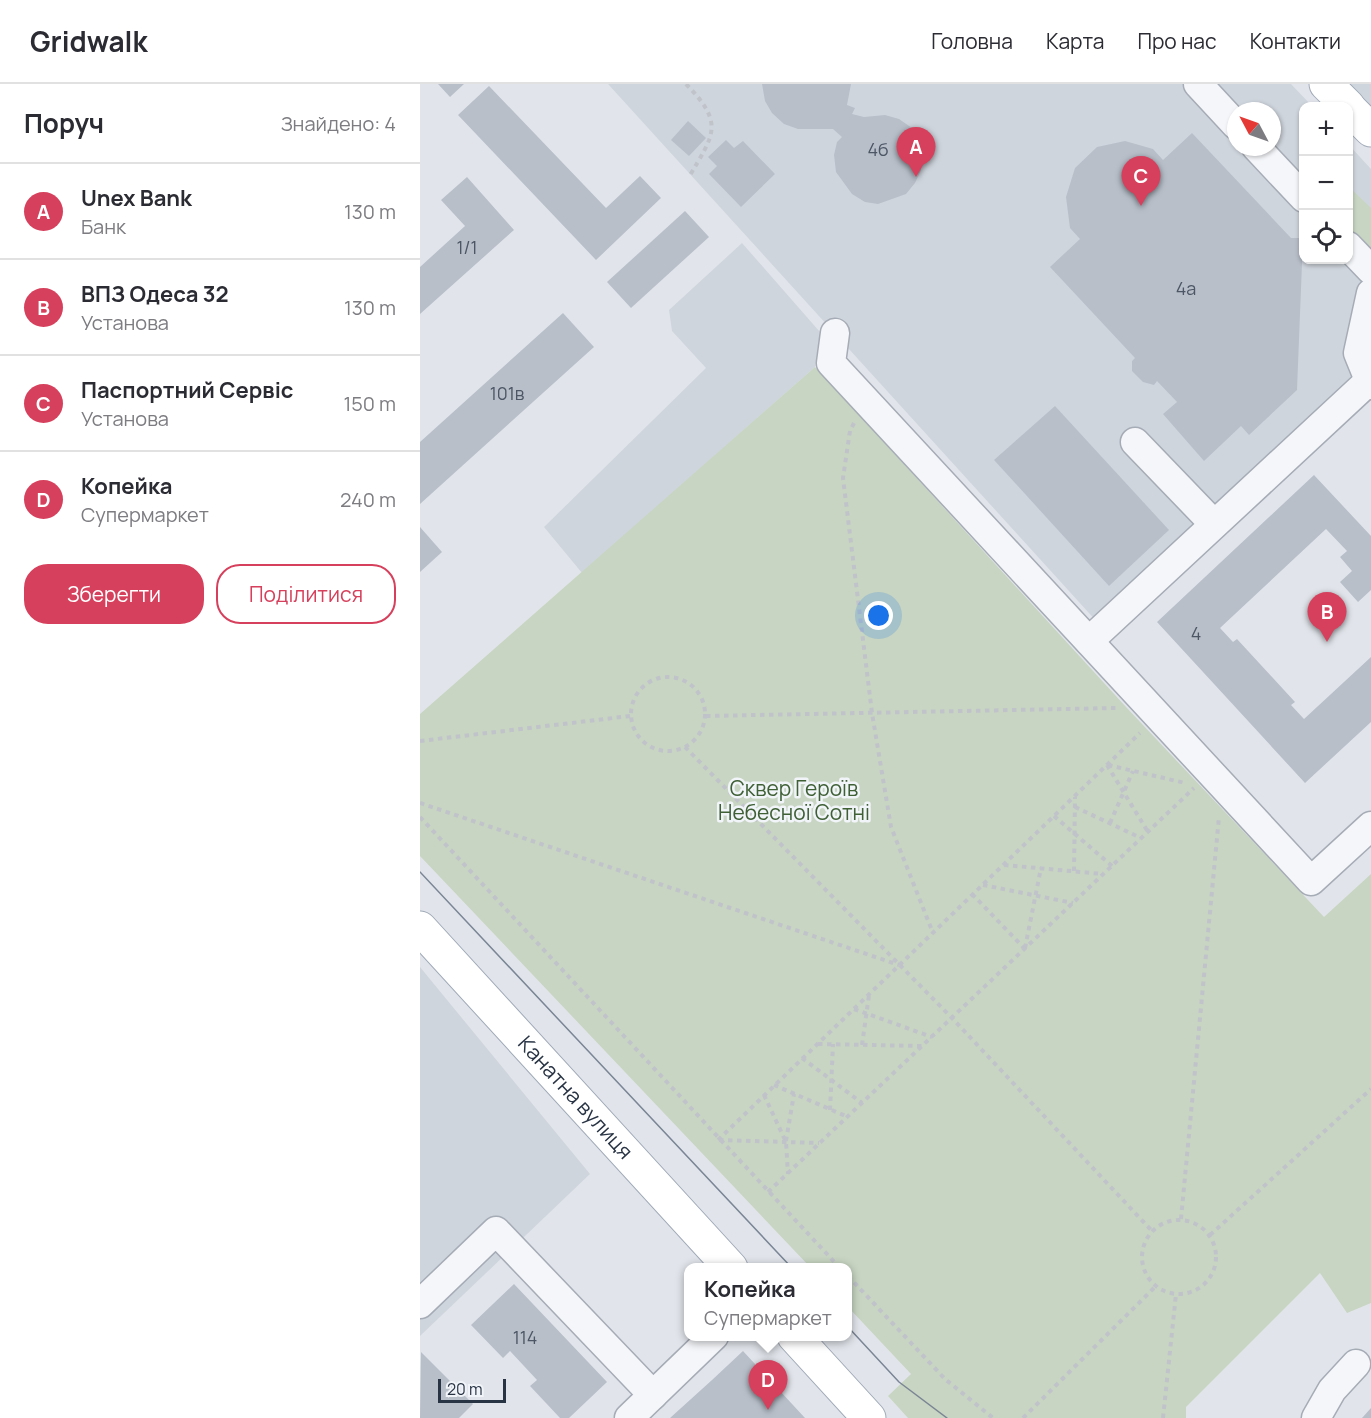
<!DOCTYPE html>
<html lang="uk">
<meta charset="utf-8">
<style>
body{margin:0;font-family:Manrope,sans-serif;background:#f2f2f3;color:#2b2b33}
.controls{position:absolute;right:18px;top:18px;display:grid;overflow:hidden;border-radius:12px;box-shadow:0 2px 4px #0004}
.controls button{width:54px;height:54px;display:grid;place-items:center;padding:0;border:0;border-bottom:2px solid #e1e1e2;background:#fff;color:#2b2b33;font:30px sans-serif}
.compass{position:absolute;left:807px;top:18px;width:54px;height:54px;border-radius:50%;background:#fff;box-shadow:0 2px 4px #0004;rotate:311deg}
.scale{position:absolute;left:18px;bottom:15px;width:68px;box-sizing:border-box;padding-left:6px;border:3px solid #283344;border-top:0;font-size:16px;line-height:21px;white-space:nowrap;color:#283344;-webkit-text-stroke:4px #f1f4f8;paint-order:stroke}
.you{position:absolute;left:459px;top:532px;width:21px;height:21px;margin:-15px;border:4px solid #fff;border-radius:50%;background:#1a73e8;box-shadow:0 0 0 9px #1a73e833}
.badge{display:grid;place-items:center;width:39px;height:39px;border-radius:50%;background:#d6405c;color:#fff;font-size:20px;font-weight:700}
.pin{position:absolute;translate:-50% -50px;filter:drop-shadow(0 2px 3px #0008)}
.pin::after{content:'';position:absolute;top:32px;width:21px;height:18px;background:inherit;clip-path:polygon(0 0,100% 0,50% 100%)}
.popup{position:absolute;left:264px;top:1179px;width:168px;height:78px;box-sizing:border-box;display:grid;place-content:center;border-radius:12px;background:#fff;filter:drop-shadow(0 2px 4px #0005);font-size:20px;white-space:nowrap;color:#7c7c81}
.popup b{font-size:22px;color:#2b2b33}
.popup::after{content:'';position:absolute;left:50%;top:100%;margin-left:-12px;border:12px solid transparent;border-top-color:#fff}
.list{margin:0;padding:0;list-style:none}
h2{display:flex;justify-content:space-between;align-items:center;height:78px;margin:0;padding:0 24px;font-size:26px}
h2 small{font-size:20px;font-weight:400;color:#7c7c81}
.list li{display:grid;grid-template-columns:39px 1fr auto;gap:18px;align-items:center;box-sizing:border-box;height:96px;padding:0 24px;border-top:2px solid #e1e1e2}
.list b{display:block;font-size:22px;white-space:nowrap}
.list p{margin:0;font-size:20px;white-space:nowrap;color:#7c7c81}
.list em{font-size:20px;font-style:normal;color:#7c7c81}
.actions{display:flex;gap:12px;padding:18px 24px}
.actions a{flex:1;padding:14px 0;border:2px solid #d6405c;border-radius:24px;text-align:center;font-size:21px;color:#d6405c}
.actions .main{background:#d6405c;color:#fff}
.icon{flex:none;width:33px;height:33px;fill:none;stroke:currentColor;stroke-width:2;stroke-linecap:round;stroke-linejoin:round}
.map{position:relative;flex:none;width:951px;height:1334px;overflow:hidden}
header{display:flex;align-items:center;gap:36px;box-sizing:border-box;height:84px;padding:0 30px;background:#fff;border-bottom:2px solid #e1e1e2}
header strong{font-size:28px}
nav{display:flex;gap:33px;margin-inline-start:auto;font-size:21px}
main{display:flex}
aside{flex:1;background:#fff}
.map>svg:first-child{display:block}
.built{fill:#cfd5dd;fill-rule:evenodd}
.green{fill:#c8d5c2}
.building{fill:#b8bfc9}
.lines{fill:none;stroke-linecap:round;stroke-linejoin:round}
.minor-casing{stroke:#a6acb6;stroke-width:31}
.major-casing{stroke:#a0aab7;stroke-width:35}
.path{stroke:#c0c3ca;stroke-width:4;stroke-dasharray:4.5 4.5;stroke-linecap:butt}
.minor{stroke:#f5f6f9;stroke-width:28}
.major{stroke:#fff;stroke-width:33}
.tram{stroke:#7a8595;stroke-width:1.5}
.labels{text-anchor:middle;stroke-width:5;stroke-linejoin:round;paint-order:stroke}
.number-label{font-size:18px;fill:#4c5665}
.park-label{font-size:21px;fill:#3f6035;stroke:#f1f4f8}
.street-label{font-size:21px;fill:#283344;stroke:#f1f4f8}
</style>
<header>
<strong>Gridwalk</strong>
<nav><a>Головна</a><a>Карта</a><a>Про нас</a><a>Контакти</a></nav>
</header>
<main>
<aside>
<h2>Поруч<small>Знайдено: 4</small></h2>
<ul class="list">
<li><span class="badge">A</span><div><b>Unex Bank</b><p>Банк</p></div><em>130 m</em></li>
<li><span class="badge">B</span><div><b>ВПЗ Одеса 32</b><p>Установа</p></div><em>130 m</em></li>
<li><span class="badge">C</span><div><b>Паспортний Сервіс</b><p>Установа</p></div><em>150 m</em></li>
<li><span class="badge">D</span><div><b>Копейка</b><p>Супермаркет</p></div><em>240 m</em></li>
</ul>
<div class="actions"><a class="main">Зберегти</a><a>Поділитися</a></div>
</aside>
<div class="map">
<svg width="951" height="1334" viewBox="0 0 951 1334">
<rect width="100%" height="100%" fill="#e1e5eb"/>
<g class="built">
<path d="M188 0H871L892 22H884V176H928L929 61 951 85V282L678 539ZM816 27H852V63H816Z"/>
<polygon points="911,0 951,0 951,26"/>
<polygon points="322,159 400,248 395,283 162,489 124,443 286,284 252,247 249,226"/>
<polygon points="0,883 170,1090 0,1252"/>
</g>
<g class="green">
<polygon points="928,102 951,124 951,171 929,147"/>
<polygon points="395,283 706,623 904,833 951,790 951,1219 927,1229 900,1189 766,1323 766,1334 488,1334 468,1312 491,1290 428,1223 428,1184 390,1183 0,772 0,630"/>
</g>
<g class="building">
<polygon points="18,0 44,0 30,13"/>
<polygon points="342,0 431,0 427,21 435,24 432,30 444,33 465,31 479,35 492,44 500,60 502,74 501,86 495,99 486,110 458,120 445,118 432,110 416,88 414,71 417,58 422,53 413,45 378,45 364,40 352,29 345,17"/>
<polygon points="69,2 186,124 220,92 241,114 176,176 38,31"/>
<polygon points="268,37 286,54 269,72 251,56"/>
<polygon points="772,49 871,154 883,154 877,306 829,351 821,342 784,377 743,330 757,318 737,297 734,301 723,298 712,287 712,277 715,274 630,183 660,155 650,144 646,113 655,84 677,63 705,57 733,65 743,76"/>
<polygon points="306,56 314,64 323,57 355,90 321,123 289,90 297,82 288,73"/>
<polygon points="47,93 94,146 0,230 0,183 45,142 21,116"/>
<polygon points="265,127 289,153 211,224 187,198"/>
<polygon points="143,229 174,263 0,420 0,358"/>
<polygon points="635,322 749,446 689,502 574,376"/>
<polygon points="894,391 951,452 951,506 938,518 920,498 932,487 920,473 927,467 906,445 800,544 813,558 817,555 875,618 871,621 884,635 951,573 951,638 885,699 737,538"/>
<polygon points="0,443 22,468 0,488"/>
<polygon points="94,1200 187,1298 149,1334 140,1334 110,1302 117,1296 90,1267 83,1274 51,1241"/>
<polygon points="323,1267 385,1334 250,1334 292,1296"/>
<polygon points="1,1268 53,1320 39,1334 0,1334"/>
<polygon points="951,1324 951,1334 942,1334"/>
</g>
<g class="lines">
<defs>
<g id="minor">
<polyline points="778,0 816,41"/>
<polyline points="836,63 884,114"/>
<polyline points="928,162 951,186"/>
<polyline points="951,209 938,269 951,301"/>
<polyline points="415,249 411,279 891,797 951,742"/>
<polyline points="715,358 794,440"/>
<polyline points="669,557 951,295"/>
<polyline points="0,1220 76,1147 233,1311"/>
<polyline points="209,1334 294,1252"/>
<polyline points="896,1334 912,1306 936,1280"/>
</g>
<g id="major">
<polyline points="906,0 928,22"/>
<polyline points="928,23 951,46"/>
<path id="s1" d="M0 844 311 1184"/>
<polyline points="374,1252 449,1334"/>
</g>
</defs>
<use href="#minor" class="minor-casing"/>
<use href="#major" class="major-casing"/>
<g class="path">
<path d="M266 0C305 40 294 50 269 93"/>
<polyline points="434,339 430,347 423,394 452,629 471,743 513,849"/>
<circle cx="248" cy="630" r="37"/>
<polyline points="286,632 696,624"/>
<polyline points="0,657 210,632"/>
<polyline points="265,663 532,934 732,1147"/>
<polyline points="687,681 728,748"/>
<polyline points="688,681 765,699"/>
<polyline points="0,719 479,881"/>
<polyline points="655,723 721,754"/>
<polyline points="634,732 692,782"/>
<polyline points="0,733 420,1184"/>
<polyline points="690,739 713,687"/>
<polyline points="584,781 683,790"/>
<polyline points="654,787 655,713"/>
<polyline points="563,801 653,819"/>
<polyline points="552,810 605,865"/>
<polyline points="605,864 621,784"/>
<polyline points="434,925 512,953"/>
<polyline points="398,960 502,962"/>
<polyline points="442,961 449,911"/>
<polyline points="382,974 442,1019"/>
<polyline points="354,1001 428,1033"/>
<polyline points="344,1011 366,1058 368,1090"/>
<polyline points="410,1026 413,960"/>
<polyline points="298,1056 720,649"/>
<polyline points="299,1056 399,1059"/>
<polyline points="366,1057 374,1010"/>
<polyline points="348,1108 774,704"/>
<polyline points="761,1135 799,733"/>
<circle cx="759" cy="1173" r="37"/>
<polyline points="790,1151 951,1005"/>
<polyline points="428,1192 525,1295 573,1334"/>
<polyline points="603,1334 736,1202"/>
<polyline points="743,1334 756,1210"/>
</g>
<use href="#minor" class="minor"/>
<use href="#major" class="major"/>
<g class="tram">
<polyline points="0,788 372,1184"/>
<polyline points="428,1243 479,1298 527,1334"/>
</g>
</g>
<g class="labels">
<g class="number-label">
<text x="458" y="72">4б</text>
<text x="47" y="170">1/1</text>
<text x="766" y="211">4а</text>
<text x="87" y="316">101в</text>
<text x="776" y="556">4</text>
<text x="105" y="1260">114</text>
</g>
<g class="park-label">
<text x="374" y="712">Сквер Героїв<tspan x="374" dy="24">Небесної Сотні</tspan></text>
</g>
<g class="street-label">
<text dy="7" stroke="none"><textPath href="#s1" startOffset="230">Канатна вулиця</textPath></text>
</g>
</g>
</svg>
<div class="controls">
<button>+</button>
<button>−</button>
<button><svg class="icon" aria-label="locate" viewBox="0 0 24 24"><circle cx="12" cy="12" r="6"/><path d="M12 2v4M12 18v4M2 12h4M18 12h4"/></svg></button>
</div>
<svg class="compass" viewBox="-18 -18 36 36"><path d="M0-13l5 13h-10z" fill="#e53935"/><path d="M0 13l5-13h-10z" fill="#7c7c81"/></svg>
<div class="scale">20 m</div>
<div class="you"></div>
<div class="pin badge" style="left:496px;top:93px">A</div>
<div class="pin badge" style="left:907px;top:558px">B</div>
<div class="pin badge" style="left:721px;top:122px">C</div>
<div class="pin badge" style="left:348px;top:1326px">D</div>
<div class="popup"><b>Копейка</b>Супермаркет</div>
</div>
</main>
